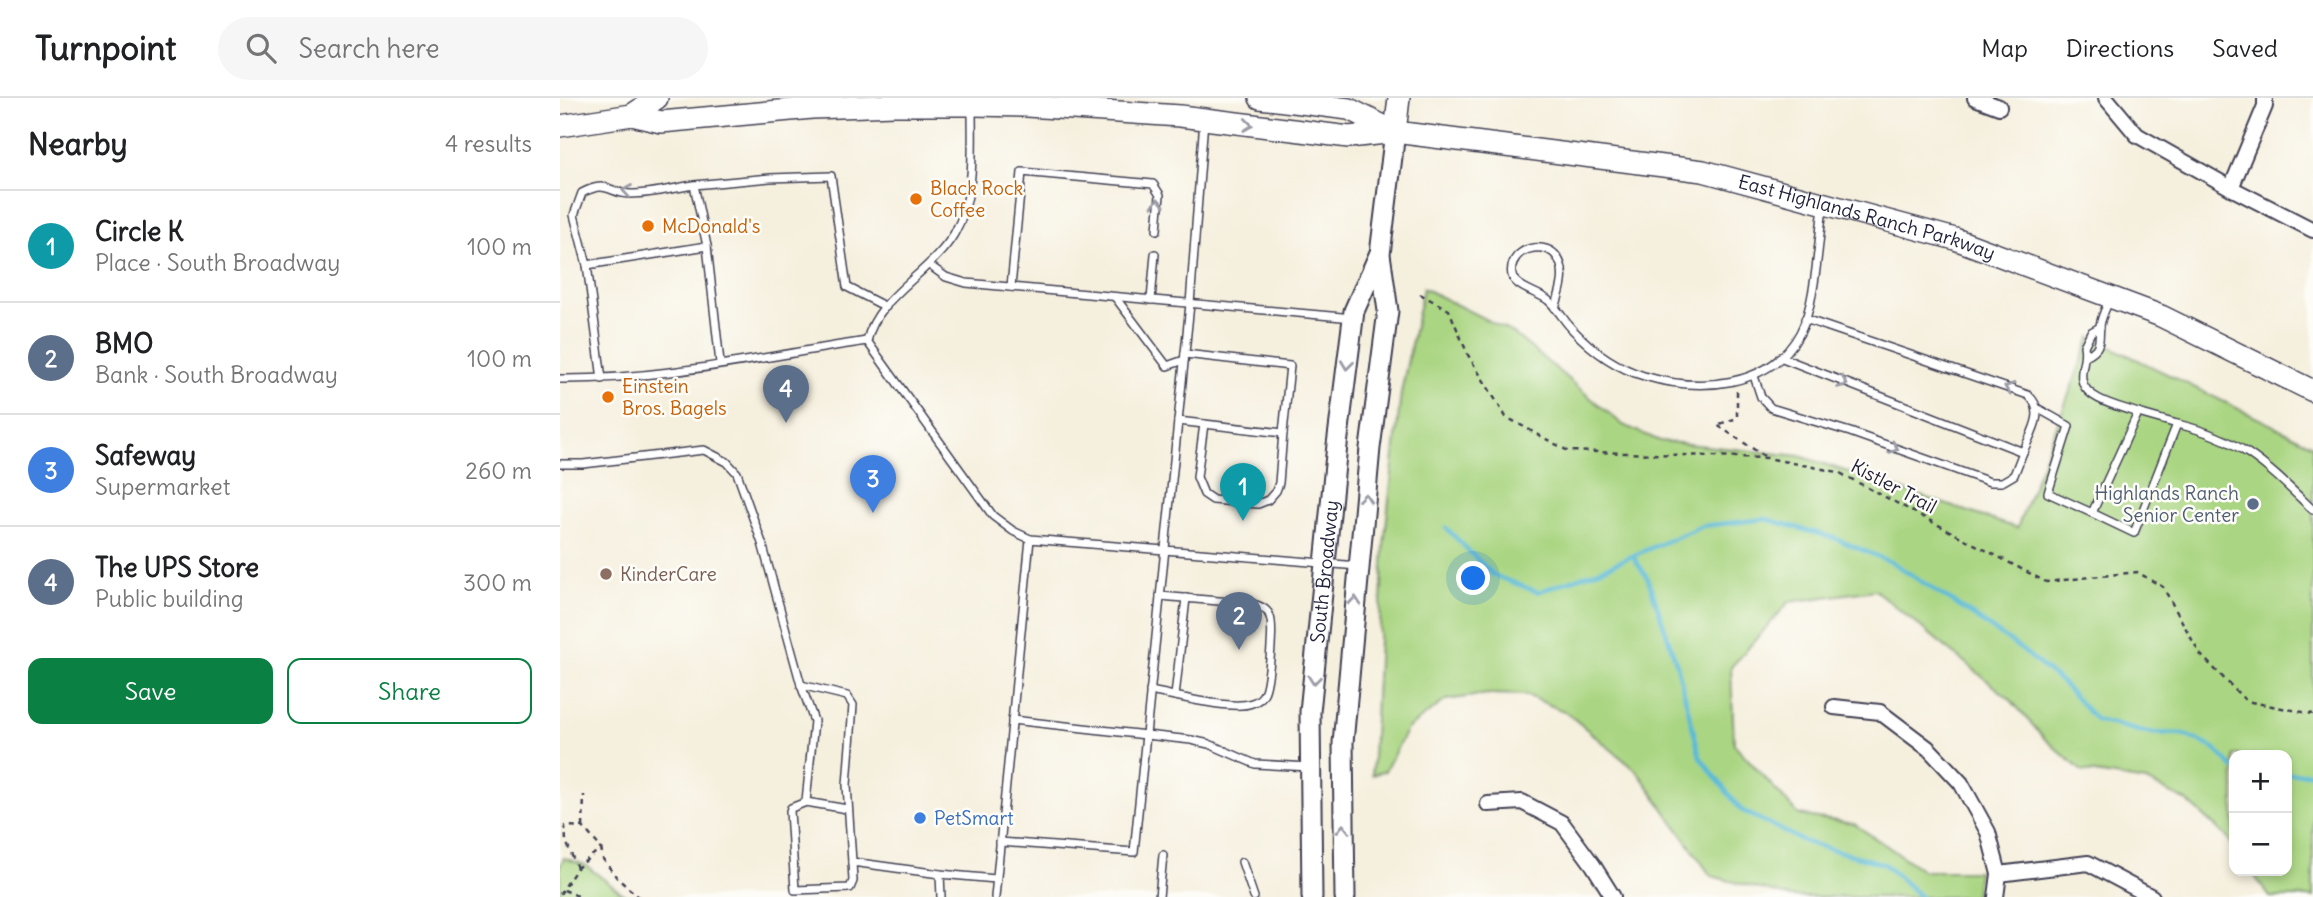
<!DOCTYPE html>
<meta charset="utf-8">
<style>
body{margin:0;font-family:Delius,sans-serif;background:#f6f6f6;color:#202124}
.controls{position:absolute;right:21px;bottom:21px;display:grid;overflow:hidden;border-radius:14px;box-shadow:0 4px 10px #0003}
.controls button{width:63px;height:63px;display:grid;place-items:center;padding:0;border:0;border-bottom:2px solid #e0e0e0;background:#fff;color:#202124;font:35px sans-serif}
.you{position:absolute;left:914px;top:481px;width:24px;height:24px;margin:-18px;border:5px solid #fff;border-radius:50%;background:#1a73e8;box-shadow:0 0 0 10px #1a73e833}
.badge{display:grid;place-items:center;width:46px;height:46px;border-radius:50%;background:#0b8043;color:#fff;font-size:23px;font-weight:700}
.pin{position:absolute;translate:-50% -58px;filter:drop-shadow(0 2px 4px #0008)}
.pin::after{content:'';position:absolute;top:37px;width:24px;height:21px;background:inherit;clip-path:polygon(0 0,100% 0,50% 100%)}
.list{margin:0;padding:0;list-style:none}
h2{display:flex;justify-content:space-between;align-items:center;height:91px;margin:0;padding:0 28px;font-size:30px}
h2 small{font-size:23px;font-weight:400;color:#757577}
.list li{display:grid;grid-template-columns:46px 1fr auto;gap:21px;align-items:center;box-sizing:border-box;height:112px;padding:0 28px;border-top:2px solid #e0e0e0}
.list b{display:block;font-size:26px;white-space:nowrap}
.list p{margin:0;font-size:23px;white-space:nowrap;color:#757577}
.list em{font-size:23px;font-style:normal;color:#757577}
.actions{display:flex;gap:14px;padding:21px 28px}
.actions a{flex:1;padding:16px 0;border:2px solid #0b8043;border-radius:14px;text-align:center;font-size:24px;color:#0b8043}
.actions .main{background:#0b8043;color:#fff}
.icon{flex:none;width:38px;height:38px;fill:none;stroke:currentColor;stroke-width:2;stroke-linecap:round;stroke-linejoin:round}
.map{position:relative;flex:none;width:1753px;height:799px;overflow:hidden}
header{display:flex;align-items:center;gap:42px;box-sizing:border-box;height:98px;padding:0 35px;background:#fff;border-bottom:2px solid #e0e0e0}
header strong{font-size:33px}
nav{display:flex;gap:38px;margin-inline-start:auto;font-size:24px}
.search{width:490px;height:63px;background:#f6f6f6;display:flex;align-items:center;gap:18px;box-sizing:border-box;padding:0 24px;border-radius:38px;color:#757577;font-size:26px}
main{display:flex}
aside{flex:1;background:#fff}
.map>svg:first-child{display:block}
.green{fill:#aad582;stroke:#667c5e;stroke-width:2}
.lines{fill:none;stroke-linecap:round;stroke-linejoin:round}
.stream{stroke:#58bad7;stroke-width:4.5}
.service-casing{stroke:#424153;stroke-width:10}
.minor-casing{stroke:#424153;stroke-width:18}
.secondary-casing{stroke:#424153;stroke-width:23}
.primary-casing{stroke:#424153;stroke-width:24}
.path{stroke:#424153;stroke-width:2.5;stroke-dasharray:5 5;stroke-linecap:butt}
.service{stroke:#fff;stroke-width:7}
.minor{stroke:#fff;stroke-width:14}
.secondary{stroke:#fff;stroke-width:19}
.primary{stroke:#fff;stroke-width:21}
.oneway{stroke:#9c9ca7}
.food-dot{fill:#e8710a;stroke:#fdfcf7;stroke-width:2.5}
.service-dot{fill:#5c6f8a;stroke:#fdfcf7;stroke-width:2.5}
.education-dot{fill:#8d6e63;stroke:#fdfcf7;stroke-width:2.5}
.shop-dot{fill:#3f7fe0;stroke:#fdfcf7;stroke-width:2.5}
.labels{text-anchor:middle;stroke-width:5;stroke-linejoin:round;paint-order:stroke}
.food-label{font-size:19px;fill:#c56008;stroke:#fdfcf7;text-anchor:start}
.street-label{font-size:19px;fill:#22223b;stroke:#fdfcf7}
.service-label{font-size:19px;fill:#4e5e75;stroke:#fdfcf7;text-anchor:end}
.education-label{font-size:19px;fill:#785e54;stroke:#fdfcf7;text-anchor:start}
.shop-label{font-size:19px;fill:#366cbe;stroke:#fdfcf7;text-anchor:start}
</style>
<header>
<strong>Turnpoint</strong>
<div class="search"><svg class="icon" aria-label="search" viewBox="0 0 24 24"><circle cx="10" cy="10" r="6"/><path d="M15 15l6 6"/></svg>Search here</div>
<nav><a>Map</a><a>Directions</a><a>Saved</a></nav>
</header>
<main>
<aside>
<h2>Nearby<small>4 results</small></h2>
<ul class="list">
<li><span class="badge" style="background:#0f9aa8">1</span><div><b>Circle K</b><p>Place · South Broadway</p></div><em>100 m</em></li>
<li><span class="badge" style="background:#5c6f8a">2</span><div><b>BMO</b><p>Bank · South Broadway</p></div><em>100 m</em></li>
<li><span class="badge" style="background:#3f7fe0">3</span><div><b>Safeway</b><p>Supermarket</p></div><em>260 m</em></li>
<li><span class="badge" style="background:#5c6f8a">4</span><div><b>The UPS Store</b><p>Public building</p></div><em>300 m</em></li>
</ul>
<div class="actions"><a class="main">Save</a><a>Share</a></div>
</aside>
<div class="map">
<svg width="1753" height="799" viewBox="0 0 1753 799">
<rect width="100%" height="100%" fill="#fdfcf7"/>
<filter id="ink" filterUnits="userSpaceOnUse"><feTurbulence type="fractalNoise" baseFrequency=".0143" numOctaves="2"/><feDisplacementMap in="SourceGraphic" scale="14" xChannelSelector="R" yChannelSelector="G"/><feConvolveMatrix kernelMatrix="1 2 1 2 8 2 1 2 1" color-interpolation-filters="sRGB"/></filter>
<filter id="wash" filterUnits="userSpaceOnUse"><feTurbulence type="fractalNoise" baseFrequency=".00686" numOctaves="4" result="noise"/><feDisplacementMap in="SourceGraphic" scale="28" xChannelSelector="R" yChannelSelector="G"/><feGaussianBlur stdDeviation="1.57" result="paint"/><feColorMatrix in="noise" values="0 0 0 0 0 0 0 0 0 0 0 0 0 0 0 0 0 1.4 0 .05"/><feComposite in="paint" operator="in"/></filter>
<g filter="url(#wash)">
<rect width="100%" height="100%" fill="#f5efdd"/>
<g class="green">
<polygon points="863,190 953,235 1063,327 1100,343 1240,358 1457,430 1531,239 1753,347 1753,799 1710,799 1691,773 1727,773 1727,657 1674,657 1674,749 1667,739 1627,703 1586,683 1522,673 1484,640 1450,601 1315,492 1229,504 1171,569 1174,646 1239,717 1294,726 1364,773 1418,773 1415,799 1231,799 1151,778 1077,673 1006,614 966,597 928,596 886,602 847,631 825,673 812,677 824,447 841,295"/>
<polygon points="4,760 25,767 67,799 0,799 0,768"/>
</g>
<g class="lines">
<g class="stream">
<polyline points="886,430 933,477 978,494 1042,471 1142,428 1206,421 1274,440 1333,465 1408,514 1462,552 1502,585 1536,622 1587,635 1623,636 1654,650 1674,671"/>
<polyline points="1073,458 1088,481 1117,567 1140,659 1181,712 1245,744 1324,766 1361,799"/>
<polyline points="1727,676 1753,675"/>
</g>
</g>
</g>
<g filter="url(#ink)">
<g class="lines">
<defs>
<g id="service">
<path d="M412 10C412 52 416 98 394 136 371 175 317 198 307 243L433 418 453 433 470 441"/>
<path d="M134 87C114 90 92 96 71 96 49 96 48 81 22 95L14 117 27 167 147 148"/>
<polyline points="27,167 42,281"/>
<polyline points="369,167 386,179 406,185 793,220"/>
<polyline points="451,189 462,74 593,86 600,97 597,132"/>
<polyline points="555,199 607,268 624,262"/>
<polyline points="591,202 595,156"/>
<path d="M995 210C1000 195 1008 174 997 159 987 144 959 148 953 165 944 190 977 192 989 203 998 211 1004 223 1013 232 1032 252 1057 270 1084 278 1138 294 1210 291 1240 235 1256 205 1258 145 1263 110"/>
<path d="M1527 257C1543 249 1538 242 1540 228 1541 219 1547 208 1550 200"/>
<path d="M1220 259 1463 354C1471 335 1487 313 1468 297L1245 221"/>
<polyline points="160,265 147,148 134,87 210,80 271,78 287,189 326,209"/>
<polyline points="1194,278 1201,299 1211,310 1290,334 1430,384 1442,384 1454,377 1463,354"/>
<path d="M0 281C102 282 206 258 307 243"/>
<path d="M1477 310 1509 328 1488 395 1532 415 1578 315C1562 309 1524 302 1522 281 1520 270 1527 260 1524 248L1531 234 1540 229"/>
<polyline points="1578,315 1617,326"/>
<polyline points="618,323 723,335 730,268 625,256"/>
<polyline points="644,326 637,379 644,396 653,402 698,406 708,402 716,393 719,385 723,335"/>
<polyline points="0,366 23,366 144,352 167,364 177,375 202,445 241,587 254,623 246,704 231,710 230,713 235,792 290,790 293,783 292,764 380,776 436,781"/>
<path d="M1532 415 1574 435 1617 326C1682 341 1706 367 1753 412"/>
<polyline points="241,587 287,598 293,607 287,687 292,764"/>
<path d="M590 593C613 597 672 613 692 605 698 603 702 600 704 595 709 586 714 528 710 519 708 511 701 509 694 506L600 498"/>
<polyline points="615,598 626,500"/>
<polyline points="452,622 631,642 649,646 695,666 750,669"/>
<polyline points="246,704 287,711"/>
<polyline points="440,744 574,754 630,206 644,22"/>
<polyline points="682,764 694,799"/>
<polyline points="380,776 381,799"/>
<polyline points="435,799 470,441 798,468"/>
<polyline points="599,799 603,757"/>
</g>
<g id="minor">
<polyline points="1415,0 1439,9"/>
<polyline points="1546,0 1577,37 1671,90 1753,132"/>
<polyline points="1671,90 1705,8 1705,0"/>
<polyline points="1274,609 1320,614 1369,651 1401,685 1428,734 1439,776 1436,799"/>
<polyline points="928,706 962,704 1002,725 1033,767 1053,799"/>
<polyline points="1439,776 1528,765 1592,799"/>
</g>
<g id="secondary">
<path id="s1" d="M752 799 750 614 777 347 794 213 819 157"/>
<polyline points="785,799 783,645 810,350 828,213 820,156 835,34"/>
</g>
<g id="primary">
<polyline points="700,0 789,11 835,34"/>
<polyline points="72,17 97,0"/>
<path id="s2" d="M0 28 72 17 101 24 252 10 334 7H412L467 8 620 18 789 39 835 34 1143 73 1395 141 1601 218 1753 293"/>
<polyline points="835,34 839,0"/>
</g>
</defs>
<use href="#service" class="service-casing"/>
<use href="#minor" class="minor-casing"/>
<use href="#secondary" class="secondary-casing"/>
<use href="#primary" class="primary-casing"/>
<g class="path">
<polyline points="860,196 889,212 908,257 946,319 1008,353 1207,360 1278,374 1486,484 1577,474 1603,489 1640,556 1686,603 1753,616"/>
<polyline points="1177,293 1177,320 1157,327 1204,358"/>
<polyline points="23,729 24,697"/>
<polyline points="17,770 6,743 5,728 23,729 41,750 43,761 58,781 79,799"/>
<polyline points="4,792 20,799"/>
<polyline points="0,796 17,770 41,750"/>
</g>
<use href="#service" class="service"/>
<use href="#minor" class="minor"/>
<use href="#secondary" class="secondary"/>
<use href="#primary" class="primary"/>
</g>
<defs><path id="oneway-chevron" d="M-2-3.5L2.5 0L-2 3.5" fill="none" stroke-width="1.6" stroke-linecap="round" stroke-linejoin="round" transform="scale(1.75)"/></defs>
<g class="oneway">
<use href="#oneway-chevron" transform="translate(688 27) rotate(7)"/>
<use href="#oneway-chevron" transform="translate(67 93) rotate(-171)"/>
<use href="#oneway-chevron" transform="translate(598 105) rotate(-92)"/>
<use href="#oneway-chevron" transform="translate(787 267) rotate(97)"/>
<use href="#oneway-chevron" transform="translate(1283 285) rotate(22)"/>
<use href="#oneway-chevron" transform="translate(1449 290) rotate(-161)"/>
<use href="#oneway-chevron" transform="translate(1334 350) rotate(20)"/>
<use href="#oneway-chevron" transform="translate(805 400) rotate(-84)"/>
<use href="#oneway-chevron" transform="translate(795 503) rotate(-85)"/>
<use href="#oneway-chevron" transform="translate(754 582) rotate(96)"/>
<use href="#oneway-chevron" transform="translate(783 731) rotate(-90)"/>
</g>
</g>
<g class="food-dot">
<circle cx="356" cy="101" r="7"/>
<circle cx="88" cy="128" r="7"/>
<circle cx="48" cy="299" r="7"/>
</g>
<circle class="service-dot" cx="1693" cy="406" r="7"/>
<circle class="education-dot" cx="46" cy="476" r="7"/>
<circle class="shop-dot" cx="360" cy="720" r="7"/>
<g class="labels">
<g class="food-label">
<text x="370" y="97">Black Rock<tspan x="370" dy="22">Coffee</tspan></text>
<text x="102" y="135">McDonald's</text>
<text x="62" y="295">Einstein<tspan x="62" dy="22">Bros. Bagels</tspan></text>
</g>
<g class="street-label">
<text dy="7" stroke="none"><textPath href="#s2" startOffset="1320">East Highlands Ranch Parkway</textPath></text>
<text transform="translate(1334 388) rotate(28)" y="7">Kistler Trail</text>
<text dy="7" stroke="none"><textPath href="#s1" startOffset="326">South Broadway</textPath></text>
</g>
<g class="service-label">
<text x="1679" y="402">Highlands Ranch<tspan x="1679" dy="22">Senior Center</tspan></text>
</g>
<g class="education-label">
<text x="60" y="483">KinderCare</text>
</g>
<g class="shop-label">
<text x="374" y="727">PetSmart</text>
</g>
</g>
</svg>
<div class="controls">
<button>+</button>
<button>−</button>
</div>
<div class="you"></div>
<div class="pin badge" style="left:683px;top:423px;background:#0f9aa8">1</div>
<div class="pin badge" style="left:679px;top:552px;background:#5c6f8a">2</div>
<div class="pin badge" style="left:313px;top:415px;background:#3f7fe0">3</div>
<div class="pin badge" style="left:226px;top:325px;background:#5c6f8a">4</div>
</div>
</main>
